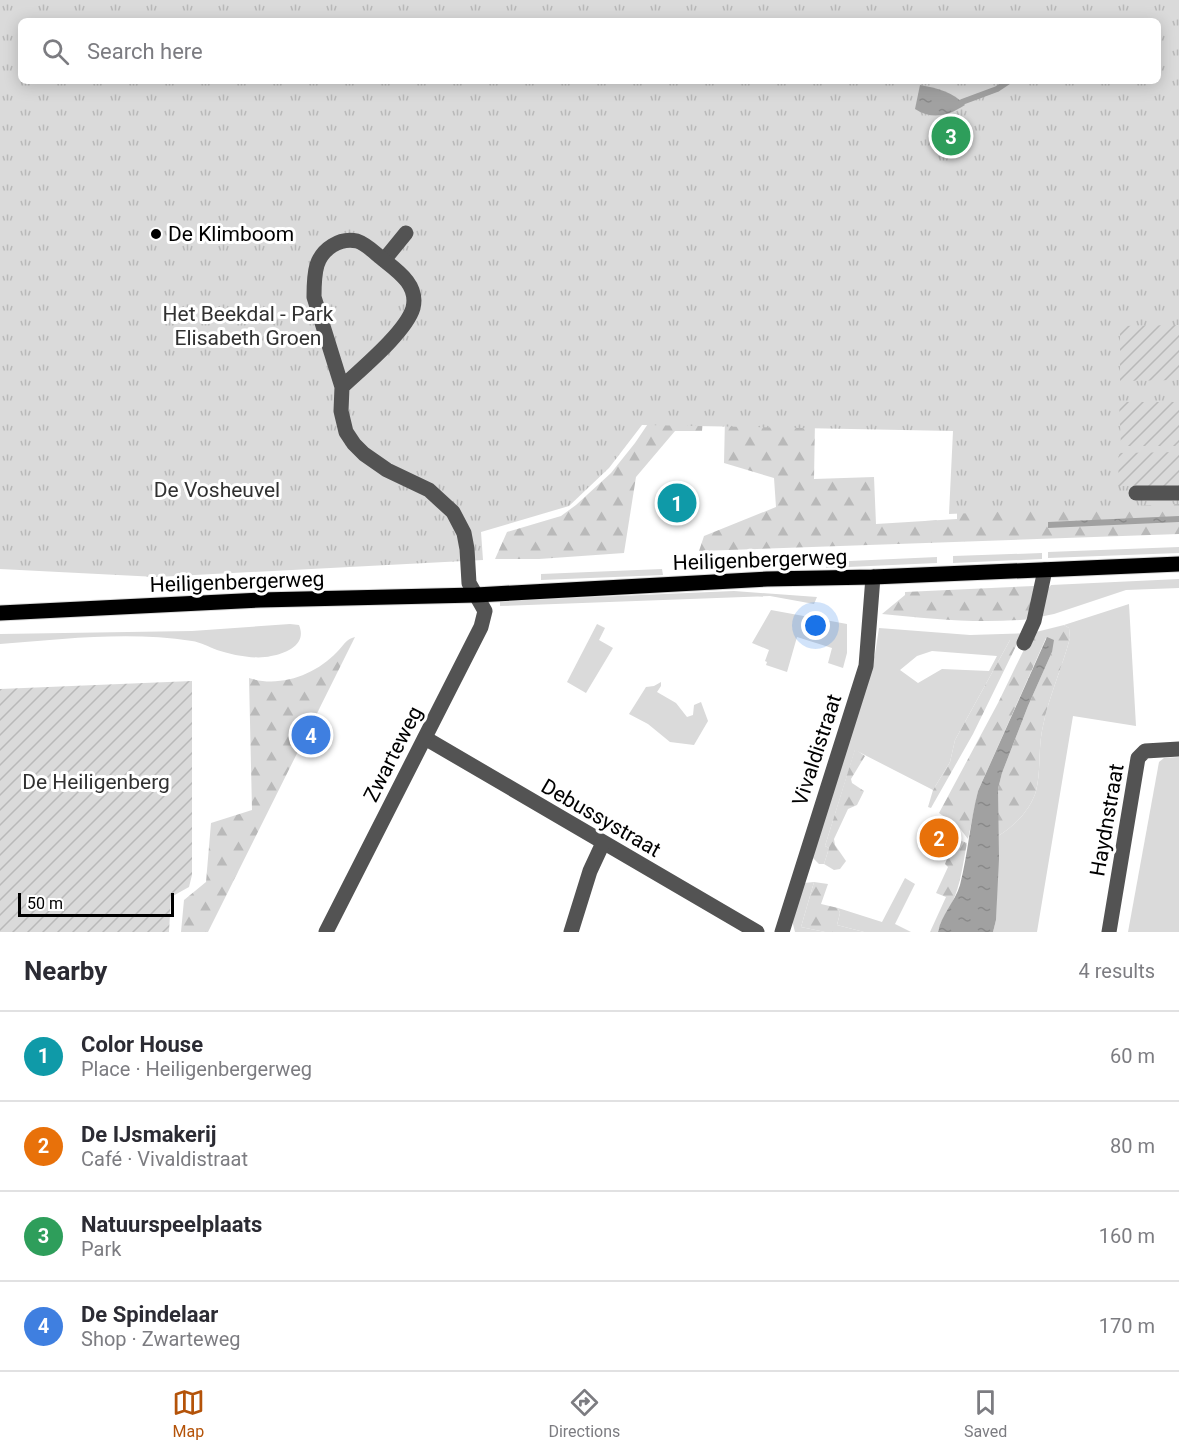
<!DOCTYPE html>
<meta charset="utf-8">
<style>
body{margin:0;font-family:Roboto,sans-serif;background:#f7f7f7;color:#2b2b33}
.scale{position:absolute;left:18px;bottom:15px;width:156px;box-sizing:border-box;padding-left:6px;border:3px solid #000;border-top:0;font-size:16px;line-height:21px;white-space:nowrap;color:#000;-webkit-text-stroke:4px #fff;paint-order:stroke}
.you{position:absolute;left:816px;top:626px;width:21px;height:21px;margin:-15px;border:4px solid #fff;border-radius:50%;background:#1a73e8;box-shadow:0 0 0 9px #1a73e833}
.badge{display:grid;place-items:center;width:39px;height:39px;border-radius:50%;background:#b45309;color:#fff;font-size:20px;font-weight:700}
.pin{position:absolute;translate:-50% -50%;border:3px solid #fff;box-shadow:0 2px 6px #0006}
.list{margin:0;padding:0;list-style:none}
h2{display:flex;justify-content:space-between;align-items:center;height:78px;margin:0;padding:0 24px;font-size:26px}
h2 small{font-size:20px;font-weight:400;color:#7c7c81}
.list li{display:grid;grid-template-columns:39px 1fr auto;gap:18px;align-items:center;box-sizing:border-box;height:90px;padding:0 24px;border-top:2px solid #e1e1e2}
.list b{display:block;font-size:22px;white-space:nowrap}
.list p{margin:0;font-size:20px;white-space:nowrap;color:#7c7c81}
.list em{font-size:20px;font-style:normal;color:#7c7c81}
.icon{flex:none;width:33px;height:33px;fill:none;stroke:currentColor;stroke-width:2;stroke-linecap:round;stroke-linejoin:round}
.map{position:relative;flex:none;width:1179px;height:932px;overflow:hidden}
.search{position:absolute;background:#fff;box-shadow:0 3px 15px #0003;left:18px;right:18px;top:18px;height:66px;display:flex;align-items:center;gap:15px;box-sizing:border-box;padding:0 21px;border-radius:9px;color:#7c7c81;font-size:22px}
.sheet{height:438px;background:#fff}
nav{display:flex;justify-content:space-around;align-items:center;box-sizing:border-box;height:84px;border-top:2px solid #e1e1e2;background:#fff;font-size:16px;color:#7c7c81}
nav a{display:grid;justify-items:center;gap:3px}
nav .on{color:#b45309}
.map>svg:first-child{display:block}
.grass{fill:#dadada;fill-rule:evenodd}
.forest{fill:url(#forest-firs)}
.park{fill:url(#park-tufts);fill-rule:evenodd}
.garden{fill:url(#garden-furrows)}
.water{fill:url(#water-ripples)}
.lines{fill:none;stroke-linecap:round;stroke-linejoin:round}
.stream{stroke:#a1a1a1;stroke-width:6}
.major-casing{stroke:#dbdbdb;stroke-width:17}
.minor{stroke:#535353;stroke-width:15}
.major{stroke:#000;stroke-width:15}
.poi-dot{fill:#000;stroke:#fff;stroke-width:2}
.labels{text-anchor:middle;stroke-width:6;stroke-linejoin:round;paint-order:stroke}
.poi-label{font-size:21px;fill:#000;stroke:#fff;text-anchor:start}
.park-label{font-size:21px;fill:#313131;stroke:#fff}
.street-label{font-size:21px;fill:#000;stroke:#fff}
</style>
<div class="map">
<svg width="1179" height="932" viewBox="0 0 1179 932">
<defs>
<pattern id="forest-firs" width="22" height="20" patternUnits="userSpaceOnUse" patternTransform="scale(1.5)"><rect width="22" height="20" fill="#dadada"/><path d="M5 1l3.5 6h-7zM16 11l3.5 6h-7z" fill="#b9b9b9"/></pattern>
<pattern id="park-tufts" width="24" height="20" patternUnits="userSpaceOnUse" patternTransform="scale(1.5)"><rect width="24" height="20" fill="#dadada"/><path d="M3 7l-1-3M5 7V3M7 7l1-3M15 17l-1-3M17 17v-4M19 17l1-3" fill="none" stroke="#b9b9b9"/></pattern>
<pattern id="garden-furrows" width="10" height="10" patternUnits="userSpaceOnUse" patternTransform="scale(1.5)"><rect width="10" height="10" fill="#dadada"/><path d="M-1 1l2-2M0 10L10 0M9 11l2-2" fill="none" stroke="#b9b9b9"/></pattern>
<pattern id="water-ripples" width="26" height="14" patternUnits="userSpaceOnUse" patternTransform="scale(1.5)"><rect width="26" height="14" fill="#a1a1a1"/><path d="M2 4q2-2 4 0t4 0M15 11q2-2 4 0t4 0" fill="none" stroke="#898989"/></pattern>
</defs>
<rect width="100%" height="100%" fill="#fff"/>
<g class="grass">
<polygon points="1179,547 1179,553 1048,558 1048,552"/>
<polygon points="1042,553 1042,559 953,563 953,556"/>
<polygon points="937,557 937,563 826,568 826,564 828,562"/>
<polygon points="662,569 663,575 541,580 541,574"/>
<polygon points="1179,579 1179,588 1126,590 1054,614 1039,617 1045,593 1051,585"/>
<polygon points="734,591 817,597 814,604 770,596 500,606 500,601"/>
<path d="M1129 604 1136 726 1073 716 1037 932H993L996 920 998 836C1014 827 1031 809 1036 791 1041 772 1038 747 1043 726 1049 696 1062 668 1070 638L1069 628 1064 625Z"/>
<polygon points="771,610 847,624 847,653 843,668 828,663 832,648 797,637 787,672 766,665 767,662 765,661 769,650 752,643"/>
<path d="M290 624 299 625C307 644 288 653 271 656 256 660 232 655 217 650 209 647 200 642 192 641 129 631 63 639 0 644V634L192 631Z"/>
<polygon points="597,624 605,628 599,640 613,648 586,693 567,682"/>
<path d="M879 628 970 635 1032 633 1029 640H1010L955 740 950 762 933 790 855 750 825 846 829 848 824 864H819L812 857 875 654ZM932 651 997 656 989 671 942 669 918 683 900 670 917 656Z"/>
<polygon points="661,682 661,686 657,692 676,703 687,717 693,715 694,705 701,702 708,721 694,745 670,742 648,724 629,714 646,687 654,686"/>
<polygon points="1179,757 1179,932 1128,932 1159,762 1164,758"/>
<polygon points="905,878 915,884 895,924 911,932 864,932 837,925 840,913 838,908 882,922"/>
<polygon points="814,882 801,927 825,932 795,932 792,920 804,883"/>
</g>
<g class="forest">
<polygon points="839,242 1179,498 1179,534 699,551 704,536 776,507 774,478 724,463 725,419 815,421 814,479 874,477 876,524 957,519 957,424"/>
<polygon points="658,409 703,418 702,431 675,431 636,477 624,553 539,559 495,559 507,532 561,516 576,505 611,473 635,443"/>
<path d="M1034 586 1030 619C980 624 931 619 882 614L905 595V592Z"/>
<path d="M1064 625 1069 628 1070 638C1062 668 1049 696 1043 726 1038 747 1041 772 1036 791 1031 809 1014 827 998 836V789L1002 773 1028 706 1052 652 1046 638 978 791 968 839 958 826 939 813 998 703 1032 633Z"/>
<path d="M355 637 208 932H181L184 900 206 882 211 823 252 810 249 678C280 688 315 675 337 652 343 646 346 639 355 637Z"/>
<polygon points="1010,640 1019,640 973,734 931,808 928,807 933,790 950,762 955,740"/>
<polygon points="855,749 865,756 851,779 852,783 864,791 857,805 848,809 834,839 835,845 846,861 840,869 834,870 824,864 829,848 825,846"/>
<path d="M959 840 967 843C963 863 961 884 952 903 947 913 940 921 938 932H930L946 897 936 893 948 867 945 864 954 841Z"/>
<polygon points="814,882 828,884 821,904 838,908 840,913 837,925 864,932 825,932 801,927"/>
</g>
<path class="park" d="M0 0H1179V504L949 514 953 431 642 425 609 468 569 506 481 532 483 560 157 577 0 569ZM21 21H1158V81H21Z"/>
<g class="garden">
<polygon points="1179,325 1179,380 1120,381 1120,326"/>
<polygon points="1119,402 1179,402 1179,446 1121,446"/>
<polygon points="1179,452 1179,486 1118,486 1119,453"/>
<polygon points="192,681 192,875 189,887 171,897 169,932 0,932 0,689"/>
</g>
<g class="water">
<path d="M920 85C937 88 953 92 965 105 948 116 932 120 915 109Z"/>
<polygon points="1179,516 1179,522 1048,528 1048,522"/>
<path d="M1047 637 1054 640 1052 652 1028 706 1002 773 998 789 999 859 996 920 993 932H938C941 915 955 902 960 885 968 854 970 822 978 791Z"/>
</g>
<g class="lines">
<polyline class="stream" points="962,102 997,89 1009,81"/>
<defs>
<polyline id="major" points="0,613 260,600 476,595 767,579 873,577 1179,564"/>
</defs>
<use href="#major" class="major-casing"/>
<g class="minor">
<polyline points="384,260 406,233"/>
<polyline points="1136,493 1179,493"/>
<polyline points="1024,643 1034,621 1045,570"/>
<polyline points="425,738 757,932"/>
<path d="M326 932 481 627 485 611 469 583 467 549 464 533 453 512 429 490 387 470 364 454 354 444 346 432 341 411 342 387 314 297C314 287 314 275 317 265 322 249 340 237 357 241 366 244 373 251 380 257 396 270 419 284 413 308 406 332 361 369 342 387"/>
<polyline points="571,932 590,871 603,843"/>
<polyline points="782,932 866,666 873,577"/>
<polyline points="1109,932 1138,758 1145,751 1179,749"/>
</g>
<use href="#major" class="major"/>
</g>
<circle class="poi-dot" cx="156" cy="234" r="6"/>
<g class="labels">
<g class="poi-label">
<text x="168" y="241">De Klimboom</text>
</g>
<g class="park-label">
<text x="248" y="321">Het Beekdal - Park<tspan x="248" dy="24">Elisabeth Groen</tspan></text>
<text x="217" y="497">De Vosheuvel</text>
<text x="96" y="789">De Heiligenberg</text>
</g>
<g class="street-label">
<text transform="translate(760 560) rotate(-2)" y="7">Heiligenbergerweg</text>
<text transform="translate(237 582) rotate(-2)" y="7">Heiligenbergerweg</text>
<text transform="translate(817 750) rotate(-72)" y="7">Vivaldistraat</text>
<text transform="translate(393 754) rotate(-63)" y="7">Zwarteweg</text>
<text transform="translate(601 818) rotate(30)" y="7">Debussystraat</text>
<text transform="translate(1107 820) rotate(-80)" y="7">Haydnstraat</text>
</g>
</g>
</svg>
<div class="scale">50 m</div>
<div class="you"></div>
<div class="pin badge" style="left:677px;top:503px;background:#0f9aa8">1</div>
<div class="pin badge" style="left:939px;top:838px;background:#e8710a">2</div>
<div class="pin badge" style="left:951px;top:136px;background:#2e9e5b">3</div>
<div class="pin badge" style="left:311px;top:735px;background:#3f7fe0">4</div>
<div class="search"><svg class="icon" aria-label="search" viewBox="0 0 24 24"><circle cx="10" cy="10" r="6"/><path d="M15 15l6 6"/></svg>Search here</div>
</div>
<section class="sheet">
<h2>Nearby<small>4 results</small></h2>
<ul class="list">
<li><span class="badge" style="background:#0f9aa8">1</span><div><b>Color House</b><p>Place · Heiligenbergerweg</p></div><em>60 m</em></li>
<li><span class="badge" style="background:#e8710a">2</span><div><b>De IJsmakerij</b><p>Café · Vivaldistraat</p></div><em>80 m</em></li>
<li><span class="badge" style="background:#2e9e5b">3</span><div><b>Natuurspeelplaats</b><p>Park</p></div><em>160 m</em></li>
<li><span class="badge" style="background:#3f7fe0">4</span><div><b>De Spindelaar</b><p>Shop · Zwarteweg</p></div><em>170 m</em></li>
</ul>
</section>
<nav>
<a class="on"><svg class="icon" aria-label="map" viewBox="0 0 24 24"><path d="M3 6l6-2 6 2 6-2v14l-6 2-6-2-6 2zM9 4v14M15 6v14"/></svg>Map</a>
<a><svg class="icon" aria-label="directions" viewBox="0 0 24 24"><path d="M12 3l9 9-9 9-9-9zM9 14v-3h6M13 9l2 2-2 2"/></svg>Directions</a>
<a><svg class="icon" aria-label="saved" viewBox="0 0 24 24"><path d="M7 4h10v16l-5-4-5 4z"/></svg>Saved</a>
</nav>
